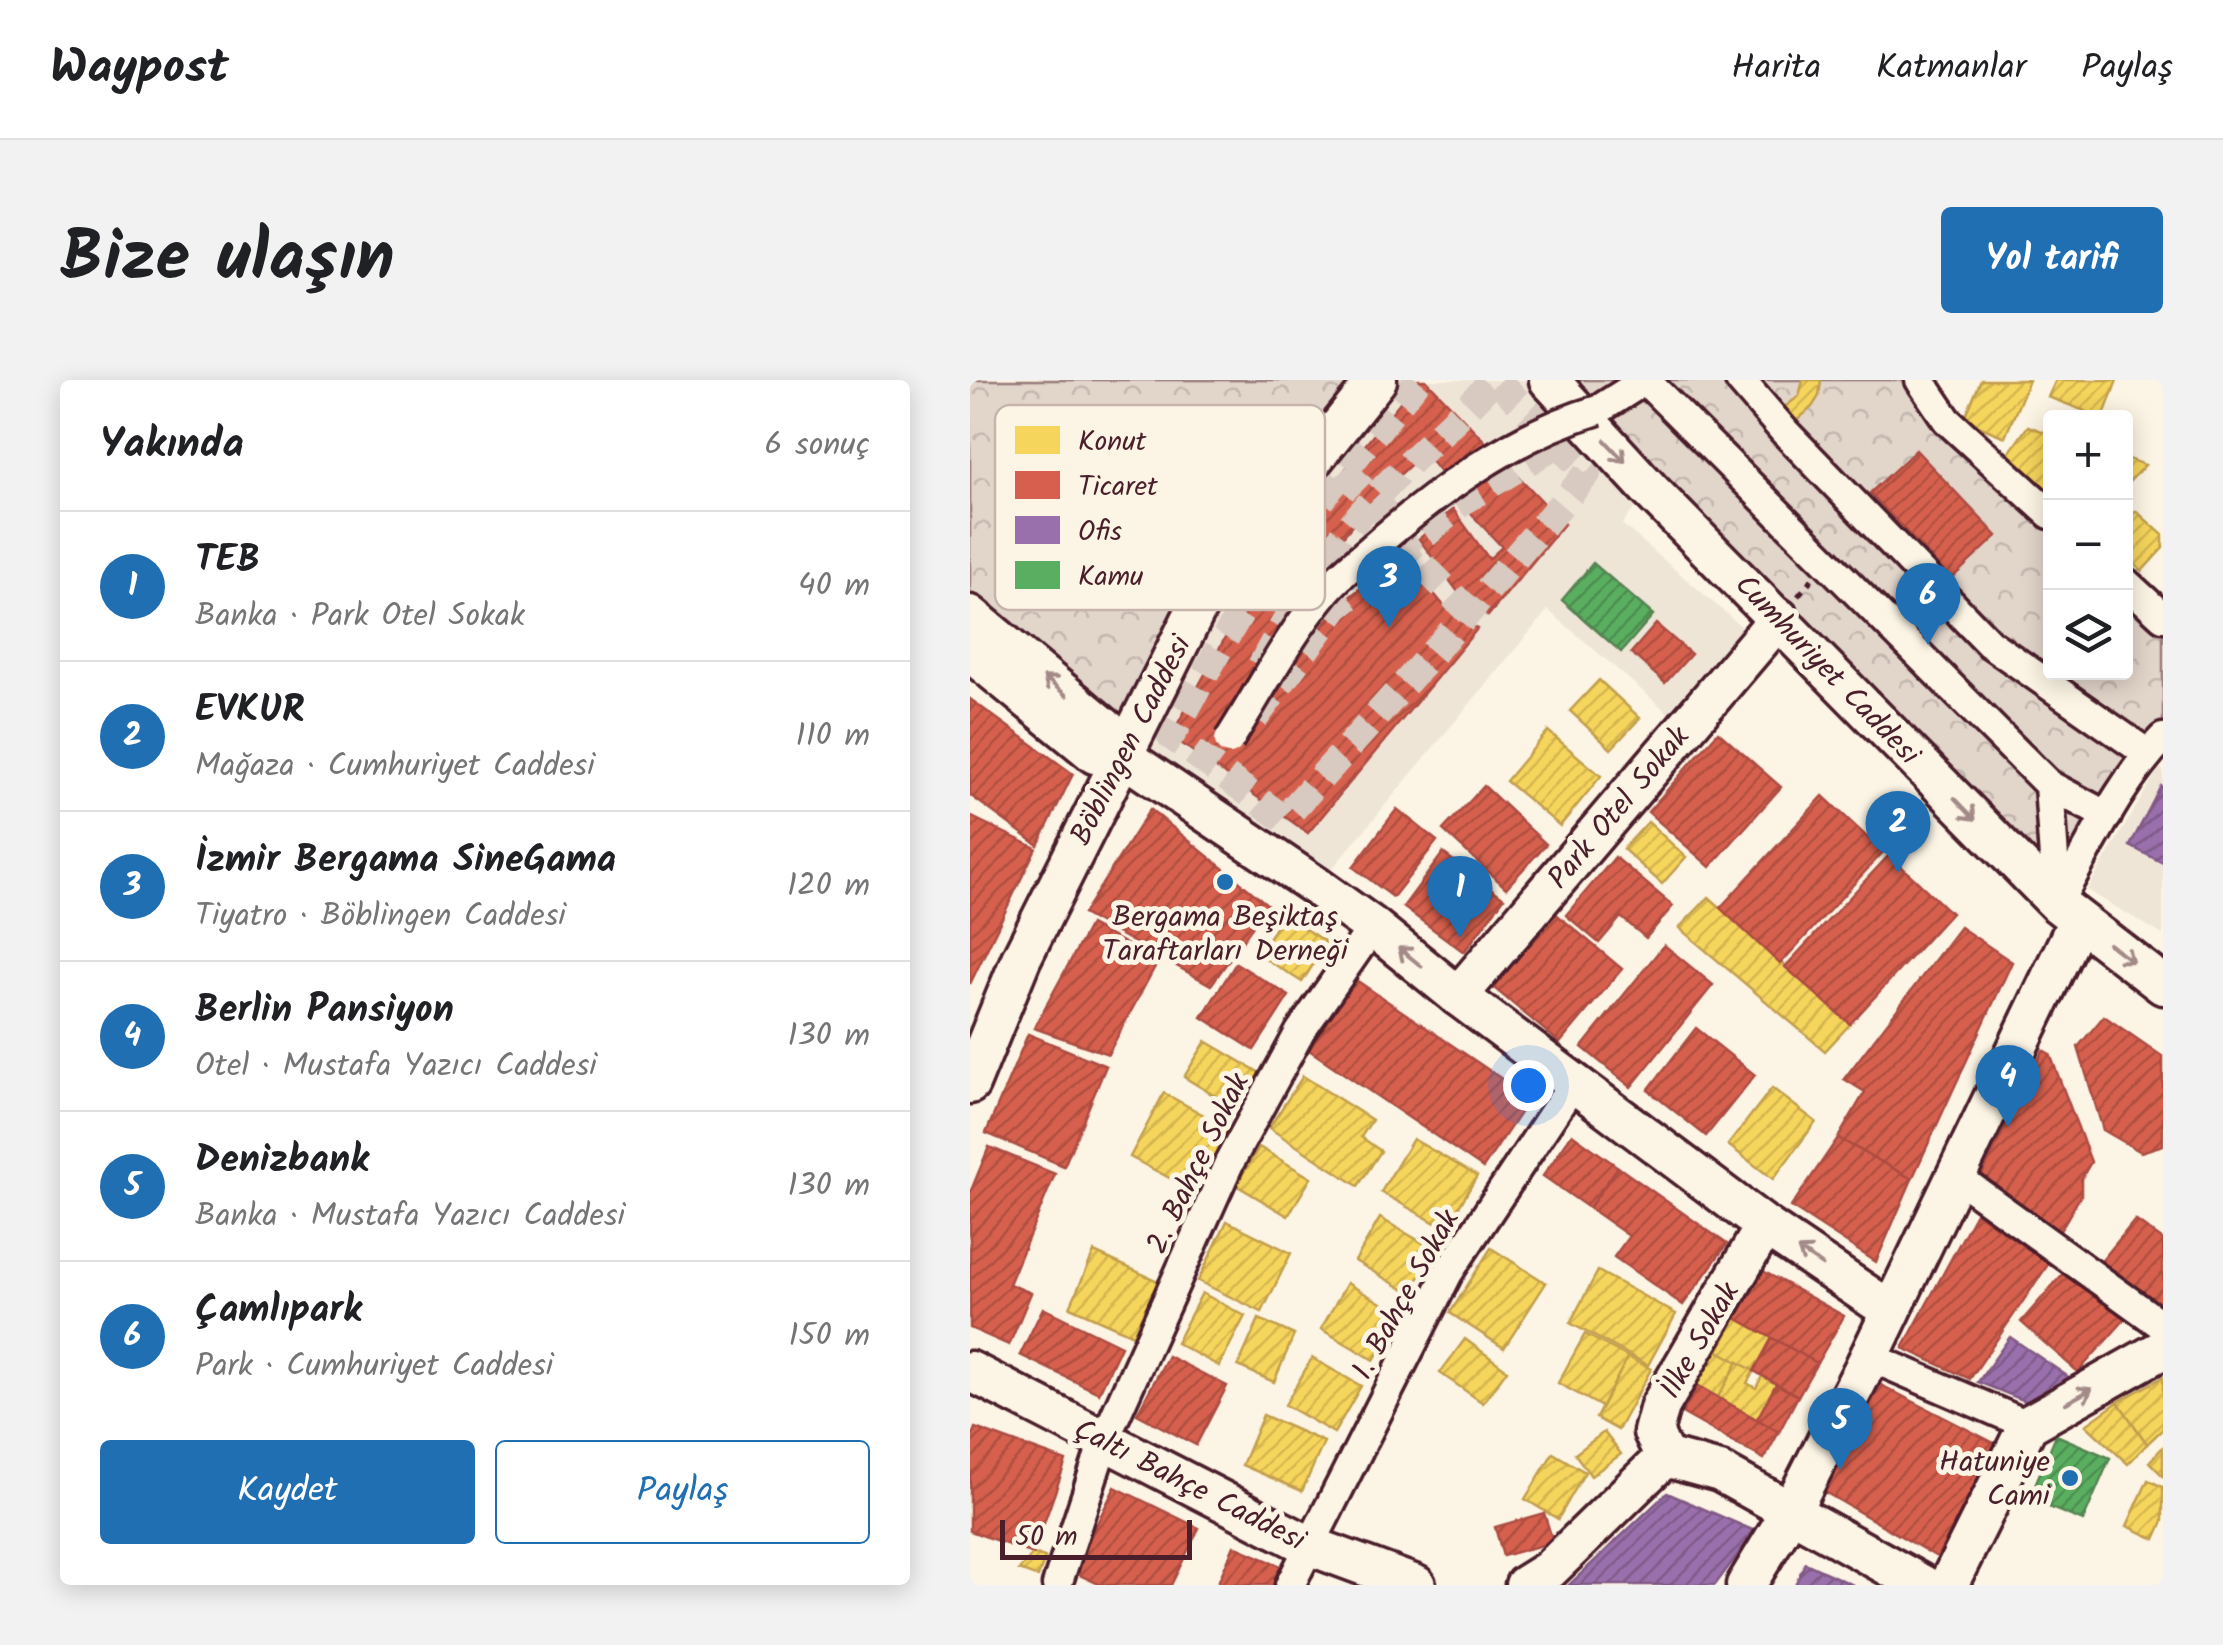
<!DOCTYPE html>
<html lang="tr">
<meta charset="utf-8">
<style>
body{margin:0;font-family:Kalam,sans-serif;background:#f2f2f2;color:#202124}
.controls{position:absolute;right:30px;top:30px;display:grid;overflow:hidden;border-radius:10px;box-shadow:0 5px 25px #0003}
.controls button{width:90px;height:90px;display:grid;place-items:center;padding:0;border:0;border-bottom:2px solid #e0e0e0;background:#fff;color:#202124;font:50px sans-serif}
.scale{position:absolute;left:30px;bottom:25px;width:192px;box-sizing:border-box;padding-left:10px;border:5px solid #4a1f2b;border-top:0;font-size:28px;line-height:35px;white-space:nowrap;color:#4a1f2b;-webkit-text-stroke:8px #fcf5e5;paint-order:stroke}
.you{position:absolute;left:558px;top:705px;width:35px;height:35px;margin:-25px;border:8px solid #fff;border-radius:50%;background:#1a73e8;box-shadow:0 0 0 15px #1a73e833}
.badge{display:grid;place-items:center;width:65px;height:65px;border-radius:50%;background:#1f6fb2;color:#fff;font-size:32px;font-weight:700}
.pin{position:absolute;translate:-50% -82px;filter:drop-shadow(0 2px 5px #0008)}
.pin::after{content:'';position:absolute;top:52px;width:35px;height:30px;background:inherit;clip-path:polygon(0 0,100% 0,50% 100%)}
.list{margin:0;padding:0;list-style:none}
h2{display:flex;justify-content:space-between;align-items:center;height:130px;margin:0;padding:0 40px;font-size:42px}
h2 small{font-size:32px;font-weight:400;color:#757577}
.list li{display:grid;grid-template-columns:65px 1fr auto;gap:30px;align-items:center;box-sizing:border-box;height:150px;padding:0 40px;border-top:2px solid #e0e0e0}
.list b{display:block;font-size:38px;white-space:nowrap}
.list p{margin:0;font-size:32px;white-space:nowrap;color:#757577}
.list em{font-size:32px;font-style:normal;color:#757577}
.actions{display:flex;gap:20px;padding:30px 40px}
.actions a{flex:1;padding:22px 0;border:2px solid #1f6fb2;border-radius:10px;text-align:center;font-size:35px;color:#1f6fb2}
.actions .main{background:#1f6fb2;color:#fff}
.icon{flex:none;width:55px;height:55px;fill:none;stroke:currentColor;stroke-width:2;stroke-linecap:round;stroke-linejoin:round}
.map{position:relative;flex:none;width:1193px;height:1205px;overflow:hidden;border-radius:10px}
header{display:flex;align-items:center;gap:60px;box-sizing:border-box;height:140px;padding:0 50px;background:#fff;border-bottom:2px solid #e0e0e0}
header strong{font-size:48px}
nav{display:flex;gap:55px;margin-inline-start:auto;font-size:35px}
.intro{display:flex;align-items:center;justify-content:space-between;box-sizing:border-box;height:240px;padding:0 60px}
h1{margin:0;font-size:70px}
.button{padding:25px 45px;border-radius:10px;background:#1f6fb2;color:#fff;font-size:35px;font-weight:700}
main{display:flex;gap:60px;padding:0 60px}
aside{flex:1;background:#fff;border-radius:10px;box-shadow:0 5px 25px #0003}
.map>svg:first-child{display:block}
.built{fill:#eee5d7}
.park{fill:url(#park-crowns);stroke:#967a7a;stroke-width:2.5}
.homes{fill:url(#homes-hatch);stroke:#c29e4d;stroke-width:2.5}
.shops{fill:url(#shops-hatch);stroke:#ac4c43;stroke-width:2.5}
.offices{fill:url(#offices-hatch);stroke:#815885;stroke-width:2.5}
.public{fill:url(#public-hatch);stroke:#558351;stroke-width:2.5}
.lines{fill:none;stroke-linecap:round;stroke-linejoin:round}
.street-tunnel{stroke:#d8cac0;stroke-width:28;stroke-dasharray:28 14;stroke-linecap:butt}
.street-casing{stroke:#4a1f2b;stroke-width:35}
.secondary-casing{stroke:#4a1f2b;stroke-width:45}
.path{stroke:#4a1f2b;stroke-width:5;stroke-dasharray:8 8;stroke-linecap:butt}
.street{stroke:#fcf5e5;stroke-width:28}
.secondary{stroke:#fcf5e5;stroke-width:38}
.street-bridge-casing{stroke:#4a1f2b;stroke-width:35;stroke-linecap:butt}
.street-bridge{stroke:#fcf5e5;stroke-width:28}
.oneway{stroke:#a38a88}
.poi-dot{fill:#1f6fb2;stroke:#fcf5e5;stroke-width:4}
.labels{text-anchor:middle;stroke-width:10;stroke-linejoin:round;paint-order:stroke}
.street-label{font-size:30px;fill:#4a1f2b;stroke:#fcf5e5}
.poi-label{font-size:30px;fill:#4a1f2b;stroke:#fcf5e5}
.key{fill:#fcf5e5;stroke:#c7b5ad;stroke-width:2.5}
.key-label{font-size:28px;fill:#4a1f2b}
</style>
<header>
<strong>Waypost</strong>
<nav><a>Harita</a><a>Katmanlar</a><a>Paylaş</a></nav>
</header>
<div class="intro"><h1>Bize ulaşın</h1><a class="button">Yol tarifi</a></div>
<main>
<aside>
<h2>Yakında<small>6 sonuç</small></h2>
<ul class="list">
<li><span class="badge">1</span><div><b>TEB</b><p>Banka · Park Otel Sokak</p></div><em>40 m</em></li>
<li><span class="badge">2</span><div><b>EVKUR</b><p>Mağaza · Cumhuriyet Caddesi</p></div><em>110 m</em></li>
<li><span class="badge">3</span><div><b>İzmir Bergama SineGama</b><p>Tiyatro · Böblingen Caddesi</p></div><em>120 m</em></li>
<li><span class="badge">4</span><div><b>Berlin Pansiyon</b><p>Otel · Mustafa Yazıcı Caddesi</p></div><em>130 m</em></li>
<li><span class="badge">5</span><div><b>Denizbank</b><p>Banka · Mustafa Yazıcı Caddesi</p></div><em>130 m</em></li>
<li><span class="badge">6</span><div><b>Çamlıpark</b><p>Park · Cumhuriyet Caddesi</p></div><em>150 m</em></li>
</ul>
<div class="actions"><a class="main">Kaydet</a><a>Paylaş</a></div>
</aside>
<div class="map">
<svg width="1193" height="1205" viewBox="0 0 1193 1205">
<defs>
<pattern id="park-crowns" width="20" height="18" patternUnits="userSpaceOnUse" patternTransform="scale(2.5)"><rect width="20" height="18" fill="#e2d5ca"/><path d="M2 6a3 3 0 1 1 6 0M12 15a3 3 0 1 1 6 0" fill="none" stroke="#c3b6ae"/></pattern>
<pattern id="homes-hatch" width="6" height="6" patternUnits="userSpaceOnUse" patternTransform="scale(2.5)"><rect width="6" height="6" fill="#f6d55c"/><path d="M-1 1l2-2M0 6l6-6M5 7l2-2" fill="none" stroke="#d4b650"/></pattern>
<pattern id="shops-hatch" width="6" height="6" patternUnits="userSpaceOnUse" patternTransform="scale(2.5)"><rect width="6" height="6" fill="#d6604d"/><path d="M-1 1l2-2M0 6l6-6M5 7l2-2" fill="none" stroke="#b04f40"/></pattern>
<pattern id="offices-hatch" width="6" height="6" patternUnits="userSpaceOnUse" patternTransform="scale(2.5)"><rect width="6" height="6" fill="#9970ab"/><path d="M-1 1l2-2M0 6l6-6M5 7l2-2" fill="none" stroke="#7f5b8b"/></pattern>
<pattern id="public-hatch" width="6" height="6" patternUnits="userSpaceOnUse" patternTransform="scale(2.5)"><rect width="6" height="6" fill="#5aae61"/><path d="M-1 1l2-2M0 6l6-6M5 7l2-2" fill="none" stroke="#4c8d50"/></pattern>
</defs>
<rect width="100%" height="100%" fill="#fcf5e5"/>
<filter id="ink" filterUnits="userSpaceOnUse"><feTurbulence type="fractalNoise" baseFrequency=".01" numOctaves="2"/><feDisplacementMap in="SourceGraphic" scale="20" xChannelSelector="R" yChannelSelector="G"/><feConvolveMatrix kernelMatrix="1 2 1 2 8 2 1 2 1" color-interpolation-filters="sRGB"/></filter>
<g filter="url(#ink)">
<g class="built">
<polygon points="407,0 579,0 680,110 652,144 786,259 711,344 578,230 347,507 151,375 233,216"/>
<polygon points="1189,388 1193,390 1193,555 1117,510"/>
</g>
<g class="park">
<polygon points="0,0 407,0 233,216 151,375 0,235"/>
<polygon points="579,0 950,0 1080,134 1080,292 1156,292 1156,203 1193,237 1193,358 1087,523"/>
</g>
<g class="homes">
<polygon points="833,0 851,0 849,16 842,27 822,45 807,28 816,26 829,16"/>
<polygon points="1011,0 1059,0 1035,57 994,40"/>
<polygon points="1086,0 1147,0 1133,38 1078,17"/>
<polygon points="1058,46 1080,54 1080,122 1034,80"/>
<polygon points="1156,78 1175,85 1156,105"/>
<polygon points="1166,131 1193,155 1193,168 1172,191 1156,176 1156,142"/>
<polygon points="629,300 670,338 641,369 600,331"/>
<polygon points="578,351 631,396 590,446 536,401"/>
<polygon points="678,442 716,477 692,504 653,469"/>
<polygon points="739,517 880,644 855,671 709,548"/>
<polygon points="313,535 357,563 332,602 288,574"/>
<polygon points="236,661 290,693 268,730 214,697"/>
<polygon points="333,696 402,740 391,757 411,771 388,806 299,748"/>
<polygon points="802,708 846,742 803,799 758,765"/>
<polygon points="194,713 259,749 226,812 160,777"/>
<polygon points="443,759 507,796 476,849 411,812"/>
<polygon points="289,767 341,798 318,836 266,805"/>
<polygon points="410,838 465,870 440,913 385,881"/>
<polygon points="257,841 321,873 292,932 228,901"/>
<polygon points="521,868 576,903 534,968 480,933"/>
<polygon points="124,872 188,901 163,955 100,927"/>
<polygon points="628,891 706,934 678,985 600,943"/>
<polygon points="377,903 430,934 404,980 351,949"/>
<polygon points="232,913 275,936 249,986 206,963"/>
<polygon points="766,938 802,958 784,991 748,971"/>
<polygon points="289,939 324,955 304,1002 268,986"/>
<polygon points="615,954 658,977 632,1027 588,1003"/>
<polygon points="495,959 537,990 513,1023 470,993"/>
<polygon points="743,968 768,982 748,1017 723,1003"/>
<polygon points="658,977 681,989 648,1050 626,1038"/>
<polygon points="342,978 391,1006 364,1053 315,1025"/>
<polygon points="768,982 784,991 777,1003 786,1008 792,996 806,1004 787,1039 748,1017"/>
<polygon points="1193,997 1193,1049 1177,1064 1148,1022"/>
<polygon points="1148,1022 1177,1064 1158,1084 1116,1045"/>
<polygon points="293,1035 354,1062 332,1111 272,1085"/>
<polygon points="634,1052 651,1074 621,1096 605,1074"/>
<polygon points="1193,1067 1193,1096 1179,1082"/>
<polygon points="583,1073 615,1092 588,1139 555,1119"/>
<polygon points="1178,1100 1193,1107 1193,1141 1185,1159 1157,1146"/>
<polygon points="63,1174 75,1178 68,1197 49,1190"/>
</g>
<g class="shops">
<polygon points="448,0 456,0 594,144 518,236 488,212 449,159 483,129 519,179 532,167 506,139 454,72 404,119 356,177 324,225 253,356 264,365 367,227 432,175 475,227 507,249 338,453 201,356 254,260 305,176"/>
<polygon points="946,70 1027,156 981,199 900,113"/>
<polygon points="686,244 721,274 695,303 661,273"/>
<polygon points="0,319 103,394 68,465 0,415"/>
<polygon points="748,352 811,407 740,487 678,432"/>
<polygon points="514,406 576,464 536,508 473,450"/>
<polygon points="853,416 913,472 810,584 750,528"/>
<polygon points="180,429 298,525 241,605 113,534"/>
<polygon points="427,429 467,461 423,517 383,487"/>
<polygon points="0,436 66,468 0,604"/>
<polygon points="473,473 534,518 494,572 433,527"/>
<polygon points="919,475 981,533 880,644 815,587"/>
<polygon points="645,477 703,526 676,558 651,537 629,563 596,535"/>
<polygon points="585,533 652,589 590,663 523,607"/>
<polygon points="120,545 188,581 138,674 64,648"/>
<polygon points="990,547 1042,582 942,799 868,758 895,712 874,699"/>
<polygon points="694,565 743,605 661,707 612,667"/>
<polygon points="266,583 319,616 284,670 232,637"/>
<polygon points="386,600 560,718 513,788 339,670"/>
<polygon points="1134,636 1193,677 1193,765 1171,772 1133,750 1108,667"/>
<polygon points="726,648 785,695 736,756 678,710"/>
<polygon points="58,654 136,686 94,786 16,753"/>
<polygon points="1073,670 1080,674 1121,782 1111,799 1111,815 1084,861 1007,805"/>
<polygon points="602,754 648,787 619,828 573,796"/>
<polygon points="868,758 942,799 906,882 821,827"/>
<polygon points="19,767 85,794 39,904 61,913 39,965 0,948 0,813"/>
<polygon points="648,787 757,864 713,925 644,877 659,856 619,828"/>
<polygon points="1006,833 1079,883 1000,999 933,968"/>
<polygon points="1165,840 1193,860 1193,937 1125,889"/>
<polygon points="1097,889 1155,939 1108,992 1051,942"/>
<polygon points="793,891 874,936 847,983 766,938"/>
<polygon points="73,928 151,966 129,1013 50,975"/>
<polygon points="802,958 847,983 828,1016 784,991"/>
<polygon points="198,976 257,1006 226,1065 167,1034"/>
<polygon points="806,1004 828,1016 809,1052 787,1039"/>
<polygon points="911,1005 1026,1064 967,1177 853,1111"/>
<polygon points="728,1006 809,1052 794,1079 712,1033"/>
<polygon points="5,1048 96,1081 63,1174 0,1151 0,1062"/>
<polygon points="145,1107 229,1148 201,1205 131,1205 103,1192"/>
<polygon points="574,1133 583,1162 533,1176 525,1147"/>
<polygon points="264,1166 313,1187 306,1205 247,1205"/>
</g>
<g class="offices">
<polygon points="1191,406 1193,407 1193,483 1160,466"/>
<polygon points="1040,957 1100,998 1063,1024 1008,1002"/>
<polygon points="697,1113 785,1151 745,1205 599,1205"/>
<polygon points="835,1183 883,1205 825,1205"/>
</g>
<g class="public">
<polygon points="623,183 683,235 651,272 592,220"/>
<polygon points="1086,1055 1140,1078 1113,1141 1059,1119"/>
</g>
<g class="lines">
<g class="street-tunnel">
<polyline points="448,0 305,176 254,260 201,356 314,439 492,240 617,94 527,0"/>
<polyline points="373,90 416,134 437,170 499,232"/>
<path d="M291 286C323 226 357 170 403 120 441 78 485 43 523 0"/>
<polyline points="285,338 367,227 432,175 492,122 587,64"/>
</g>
<defs>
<g id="street">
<polyline points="675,0 1079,405 1087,523"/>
<polyline points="770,0 815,52 1019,263 1178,374"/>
<polyline points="950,0 977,40 1080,134"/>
<polyline points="628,30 675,0"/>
<polyline points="1156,203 1193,237"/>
<polyline points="1079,405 1137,436"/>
<path d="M1087 523C1120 468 1148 404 1193 358"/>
<polyline points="987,797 1193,946"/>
<polyline points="900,977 1058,1045"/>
<polyline points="87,1205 134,1061 259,783 330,652 403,547"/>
<polyline points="320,1205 478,893 603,704"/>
</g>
<g id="secondary">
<polyline points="579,0 680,110 1087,523 1193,605"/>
<polyline points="0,235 138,350 151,375"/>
<polyline points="0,272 125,374 151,375 347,507 403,547 488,616 795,846 921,931"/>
<polyline points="488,616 809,238"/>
<polyline points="0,704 51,579 233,216 407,0"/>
<polyline points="0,991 338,1165 446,1205"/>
<polyline points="695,1077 683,1052 690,1026 795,846"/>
<polyline points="555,1205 579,1190 695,1077 750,1092 953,1205"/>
<polyline points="776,1205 821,1131 893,990 1108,541"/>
<polyline points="978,1205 1058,1045 1193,969"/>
</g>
</defs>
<use href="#street" class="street-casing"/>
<use href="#secondary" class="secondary-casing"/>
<polyline class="path" points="828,216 842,199"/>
<use href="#street" class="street"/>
<use href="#secondary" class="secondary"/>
<defs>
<path id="street-bridge" d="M259 360C290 311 318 257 355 212 368 196 385 183 400 170 466 112 543 55 628 30"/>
</defs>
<use href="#street-bridge" class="street-bridge-casing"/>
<use href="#street-bridge" class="street-bridge"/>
</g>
<defs><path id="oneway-shaft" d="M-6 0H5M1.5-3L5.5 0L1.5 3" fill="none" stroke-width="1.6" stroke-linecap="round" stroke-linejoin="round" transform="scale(2.5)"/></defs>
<g class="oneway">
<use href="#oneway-shaft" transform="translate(645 71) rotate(47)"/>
<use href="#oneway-shaft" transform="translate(85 306) rotate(-140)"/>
<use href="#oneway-shaft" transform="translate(995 429) rotate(46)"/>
<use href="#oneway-shaft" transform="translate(1151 573) rotate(37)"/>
<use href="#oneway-shaft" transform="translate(440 577) rotate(-141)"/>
<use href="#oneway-shaft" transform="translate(840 877) rotate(-146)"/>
<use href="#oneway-shaft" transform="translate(1109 1016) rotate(-29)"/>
</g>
</g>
<g class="poi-dot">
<circle cx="255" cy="502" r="10"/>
<circle cx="1100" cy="1098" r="10"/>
</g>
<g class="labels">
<g class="street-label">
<text transform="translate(858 289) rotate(46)" y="10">Cumhuriyet Caddesi</text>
<text transform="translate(160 360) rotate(-63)" y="10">Böblingen Caddesi</text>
<text transform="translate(648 427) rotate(-50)" y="10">Park Otel Sokak</text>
<text transform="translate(227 783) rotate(-64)" y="10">2. Bahçe Sokak</text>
<text transform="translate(435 914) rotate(-61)" y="10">1. Bahçe Sokak</text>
<text transform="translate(729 960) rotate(-60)" y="10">İlke Sokak</text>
<text transform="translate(220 1104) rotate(27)" y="10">Çaltı Bahçe Caddesi</text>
</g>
<g class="poi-label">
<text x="255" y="546">Bergama Beşiktaş<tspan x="255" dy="34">Taraftarları Derneği</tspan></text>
<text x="1080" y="1091" text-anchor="end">Hatuniye<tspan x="1080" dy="34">Cami</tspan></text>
</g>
</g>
<rect x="25" y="25" width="330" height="205" rx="15" class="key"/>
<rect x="45" y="46" width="45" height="28" fill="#f6d55c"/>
<rect x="45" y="91" width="45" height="28" fill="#d6604d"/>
<rect x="45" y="136" width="45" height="28" fill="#9970ab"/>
<rect x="45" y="181" width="45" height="28" fill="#5aae61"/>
<g class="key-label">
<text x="108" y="70">Konut</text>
<text x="108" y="115">Ticaret</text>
<text x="108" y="160">Ofis</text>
<text x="108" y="205">Kamu</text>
</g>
</svg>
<div class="controls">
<button>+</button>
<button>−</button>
<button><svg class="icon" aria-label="layers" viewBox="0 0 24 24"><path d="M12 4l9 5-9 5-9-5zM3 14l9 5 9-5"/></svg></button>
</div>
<div class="scale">50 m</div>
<div class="you"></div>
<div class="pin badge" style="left:490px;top:558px">1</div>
<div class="pin badge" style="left:928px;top:493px">2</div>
<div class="pin badge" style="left:419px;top:248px">3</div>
<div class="pin badge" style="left:1038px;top:747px">4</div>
<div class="pin badge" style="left:870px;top:1090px">5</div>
<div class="pin badge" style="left:958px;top:265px">6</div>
</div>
</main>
